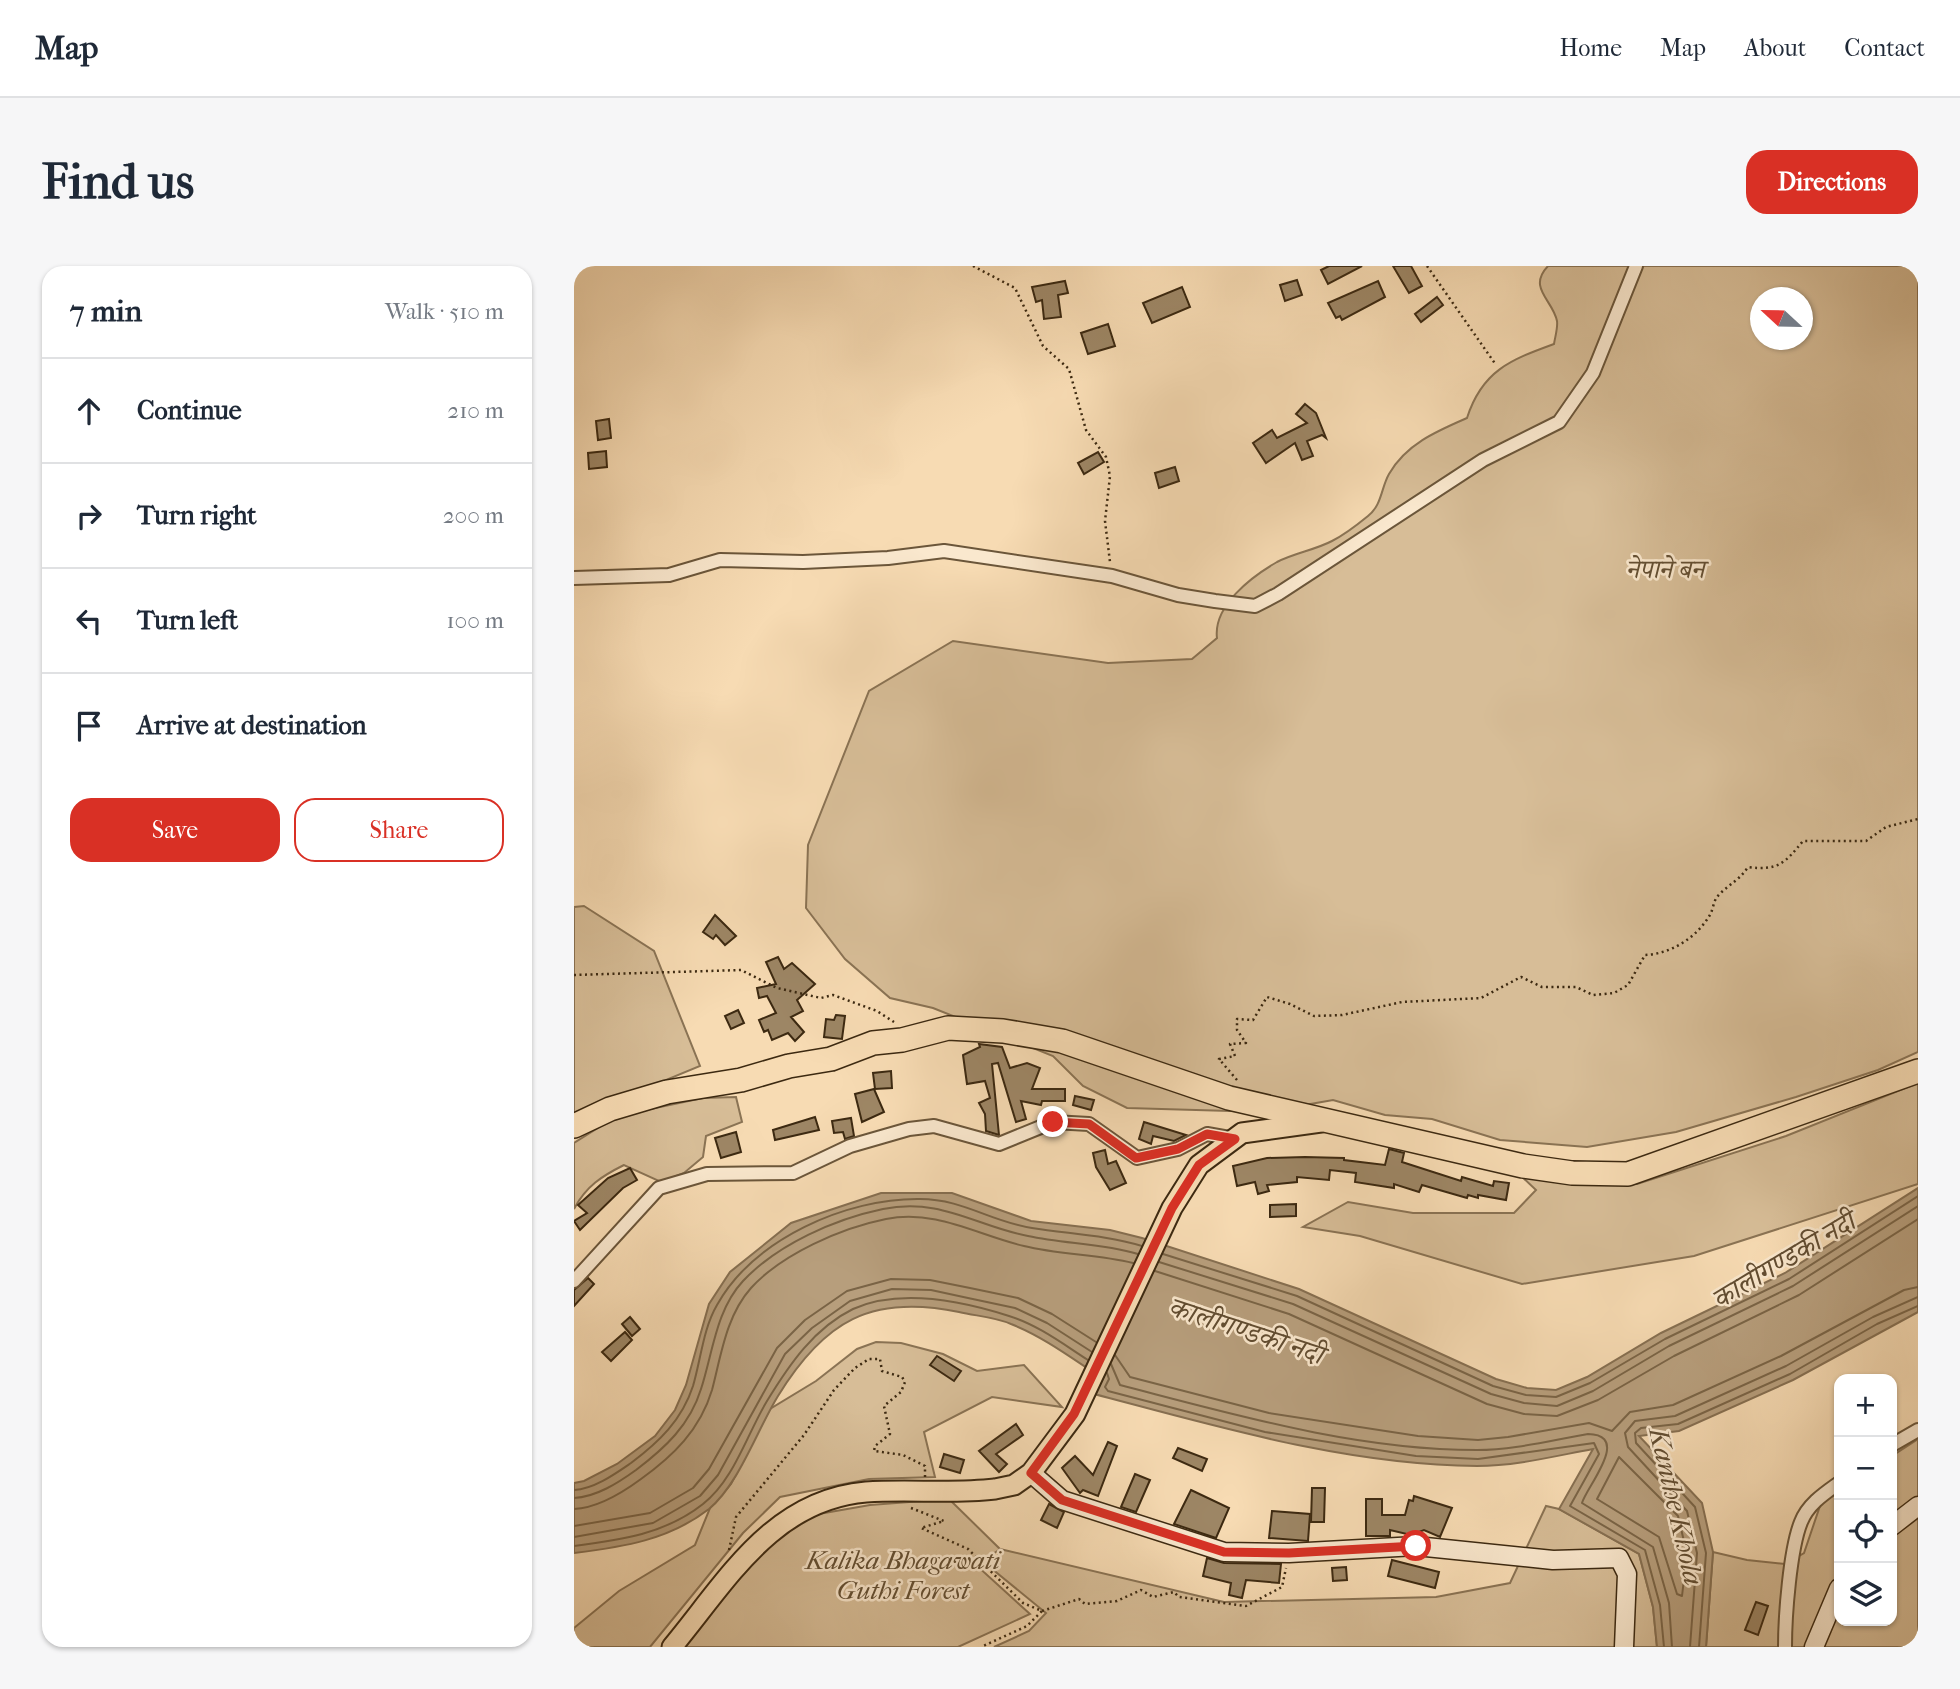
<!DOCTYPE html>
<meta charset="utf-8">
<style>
body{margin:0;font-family:"IM FELL French Canon","Noto Serif Devanagari",serif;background:#f6f6f7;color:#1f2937}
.controls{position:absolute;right:21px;bottom:21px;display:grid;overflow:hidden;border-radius:14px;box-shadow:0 2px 5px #0004}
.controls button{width:63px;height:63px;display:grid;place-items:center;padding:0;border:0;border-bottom:2px solid #e0e1e3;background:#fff;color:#1f2937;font:35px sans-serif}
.compass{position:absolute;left:1176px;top:21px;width:63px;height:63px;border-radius:50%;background:#fff;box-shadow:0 2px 5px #0004;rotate:292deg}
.stop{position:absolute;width:21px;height:21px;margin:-16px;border:5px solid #d93025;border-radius:50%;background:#fff}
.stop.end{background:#d93025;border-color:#fff;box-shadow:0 2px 7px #0008}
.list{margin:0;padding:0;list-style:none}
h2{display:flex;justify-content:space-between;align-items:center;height:91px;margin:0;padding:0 28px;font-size:30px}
h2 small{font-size:23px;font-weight:400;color:#747a83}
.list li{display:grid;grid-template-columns:46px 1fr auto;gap:21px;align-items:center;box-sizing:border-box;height:105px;padding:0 28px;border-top:2px solid #e0e1e3}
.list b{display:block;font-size:26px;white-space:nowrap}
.list em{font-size:23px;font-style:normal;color:#747a83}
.actions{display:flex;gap:14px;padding:21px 28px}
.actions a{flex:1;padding:16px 0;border:2px solid #d93025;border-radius:21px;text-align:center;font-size:24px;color:#d93025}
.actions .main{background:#d93025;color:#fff}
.icon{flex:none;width:38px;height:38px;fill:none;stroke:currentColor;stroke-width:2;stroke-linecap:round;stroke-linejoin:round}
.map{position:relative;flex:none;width:1344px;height:1381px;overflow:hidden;border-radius:21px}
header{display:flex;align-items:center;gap:42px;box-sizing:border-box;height:98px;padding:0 35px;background:#fff;border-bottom:2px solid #e0e1e3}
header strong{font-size:33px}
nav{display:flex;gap:38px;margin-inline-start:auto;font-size:24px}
.intro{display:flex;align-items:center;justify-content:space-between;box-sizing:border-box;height:168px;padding:0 42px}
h1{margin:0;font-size:49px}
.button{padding:18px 32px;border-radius:21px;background:#d93025;color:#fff;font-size:24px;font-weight:700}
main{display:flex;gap:42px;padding:0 42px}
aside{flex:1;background:#fff;border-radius:21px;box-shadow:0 2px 5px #0004}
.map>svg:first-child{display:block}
.green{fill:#d7bd97;stroke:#8a7354;stroke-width:2;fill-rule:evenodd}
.water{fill:#b79e7c;stroke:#866f51;stroke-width:2}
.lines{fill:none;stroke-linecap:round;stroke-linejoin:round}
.shore{stroke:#7a6446;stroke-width:2}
.building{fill:#9d8665;stroke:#3c2911;stroke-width:2}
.street-casing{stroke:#6b563a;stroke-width:16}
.secondary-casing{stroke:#3c2911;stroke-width:21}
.primary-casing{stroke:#3c2911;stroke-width:23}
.highway-casing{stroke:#3c2911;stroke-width:26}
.path{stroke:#3c2911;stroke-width:2.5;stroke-dasharray:2 3.5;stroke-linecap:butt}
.street{stroke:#fae8ce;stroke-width:12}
.secondary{stroke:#fae8ce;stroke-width:18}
.primary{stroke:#f7dbb3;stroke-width:19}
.highway{stroke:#f7dbb3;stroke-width:23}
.route{stroke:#d93025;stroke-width:9}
.labels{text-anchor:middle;stroke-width:5;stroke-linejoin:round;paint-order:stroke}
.park-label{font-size:26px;font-style:italic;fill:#634e32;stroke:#fae8ce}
.water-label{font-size:28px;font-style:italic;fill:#614c31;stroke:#fae8ce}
</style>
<header>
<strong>Map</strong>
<nav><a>Home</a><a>Map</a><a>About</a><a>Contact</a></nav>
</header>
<div class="intro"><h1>Find us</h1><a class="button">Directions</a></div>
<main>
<aside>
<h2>7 min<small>Walk · 510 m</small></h2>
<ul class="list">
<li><svg class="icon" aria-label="ahead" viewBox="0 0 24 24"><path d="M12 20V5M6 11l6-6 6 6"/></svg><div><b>Continue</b></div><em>210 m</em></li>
<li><svg class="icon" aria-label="right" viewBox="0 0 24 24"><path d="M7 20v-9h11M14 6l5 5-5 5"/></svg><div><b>Turn right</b></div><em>200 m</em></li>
<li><svg class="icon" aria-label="left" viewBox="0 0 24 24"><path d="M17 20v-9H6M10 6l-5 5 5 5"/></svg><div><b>Turn left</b></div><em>100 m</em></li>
<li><svg class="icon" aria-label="arrive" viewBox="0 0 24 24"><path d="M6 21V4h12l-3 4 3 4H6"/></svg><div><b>Arrive at destination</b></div></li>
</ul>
<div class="actions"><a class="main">Save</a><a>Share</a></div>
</aside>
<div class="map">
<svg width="1344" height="1381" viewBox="0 0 1344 1381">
<rect width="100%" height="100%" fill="#f7dbb3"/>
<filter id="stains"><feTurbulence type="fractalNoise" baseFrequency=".00286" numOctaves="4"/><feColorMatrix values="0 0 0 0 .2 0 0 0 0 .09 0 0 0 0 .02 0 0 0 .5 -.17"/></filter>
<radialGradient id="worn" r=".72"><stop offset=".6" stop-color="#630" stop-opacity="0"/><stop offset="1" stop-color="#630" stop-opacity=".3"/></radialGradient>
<g class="green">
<path d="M974 0H1344V786L1304 804 1222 831 1102 866 1013 881 926 874 858 853 811 849 759 834 691 846 553 842 509 820 479 790 359 742 316 732 271 693 232 642 234 579 295 425 379 375 534 397 618 393 643 372C639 340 677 311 703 296 720 287 741 284 758 275 770 269 783 259 794 250 808 239 807 222 815 208 832 178 863 165 893 152 908 105 936 94 980 78 981 71 984 62 983 55 979 34 953 22 974 0ZM1186 32H1228V74H1186Z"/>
<polygon points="10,640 80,685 126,800 0,852 0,641"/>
<polygon points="1344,817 1344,918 1120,990 948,1018 786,970 729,961 774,936 839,947 940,947 962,924 943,906 995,918 1063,918 1212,870"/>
<path d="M162 831 168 856 132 870 129 891 110 907 87 916 50 899C28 910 12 920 0 943V877L43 850 129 832Z"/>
<polygon points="302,1076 327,1077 369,1088 403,1105 450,1099 488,1141 418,1131 350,1166 361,1211 295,1213 206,1231 169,1267 76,1381 0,1381 0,1362 45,1325 121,1279 136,1242 157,1218 196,1143 242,1115 283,1083"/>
<polygon points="1344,1173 1344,1381 1132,1381 1139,1286 1173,1294 1211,1298 1230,1287 1247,1237 1265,1225 1265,1355 1318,1355 1318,1190"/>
<polygon points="375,1233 426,1283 650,1336 862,1331 936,1317 972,1240 985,1243 1065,1288 1079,1341 1083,1381 420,1381 455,1365 472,1347 412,1298 423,1298 425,1284 402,1299 456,1348 384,1381 107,1381 187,1284 239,1249 296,1239"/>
</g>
<path class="water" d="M1344 922V1046L1219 1114 1105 1165 1065 1170 1128 1237 1139 1286 1132 1381H1083L1079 1341 1065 1288 985 1243 1019 1183C981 1190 942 1200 903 1200 773 1199 645 1161 520 1128L528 1112C499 1093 470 1071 437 1058 421 1051 402 1050 385 1046 297 1028 250 1055 204 1130 183 1164 165 1218 135 1243 95 1274 49 1281 0 1287V1217L10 1215 43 1198 81 1170 101 1144 112 1119 135 1038 156 1006 217 957 307 927H378L457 955 536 964 568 972 725 1023 922 1113 953 1122 982 1124 1013 1111 1087 1067 1211 1007Z"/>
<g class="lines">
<g class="shore">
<polyline points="589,988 723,1030 919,1120 952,1129 982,1131 1016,1117 1091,1073 1215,1013 1344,930"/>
<polyline points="585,996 719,1038 917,1128 950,1137 983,1140 1019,1125 1095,1080 1219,1020 1344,940"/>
<polyline points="581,1005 715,1048 913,1138 950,1148 983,1150 1024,1134 1100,1090 1225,1029 1344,953"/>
<polyline points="541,1089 556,1111 695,1147 844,1170 904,1174 934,1171 1015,1157 1038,1165 1056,1146 1099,1139 1207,1090 1330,1024 1344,1021"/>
<path d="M537 1098 546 1119C662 1149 782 1184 903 1184 940 1184 978 1174 1014 1168 1058 1169 1013 1220 1008 1237L1079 1281 1095 1337 1098 1381"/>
<polyline points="533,1107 535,1113 531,1121 534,1125 691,1166 842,1190 904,1193 1020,1177 1025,1188 996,1240 1071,1284 1086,1339 1090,1381"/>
<polygon points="1045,1191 1104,1250 1113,1288 1108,1330 1103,1328 1085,1271 1023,1233"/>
<path d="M0 1224C20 1223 41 1208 57 1197 85 1176 108 1154 119 1120 127 1093 129 1063 143 1039 180 973 272 932 346 933 389 933 417 956 458 962 495 968 531 969 568 980"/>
<path d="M0 1232C22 1231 44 1217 62 1204 91 1182 116 1159 127 1123 139 1086 142 1044 169 1015 204 978 261 953 309 943 366 931 402 960 454 970 490 978 527 977 564 988"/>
<path d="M0 1243C24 1242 48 1227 67 1213 99 1190 126 1164 138 1124 147 1090 152 1050 177 1022 208 988 267 962 312 953 362 943 403 969 450 980 486 989 523 988 559 997"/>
<polyline points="0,1260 76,1247 119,1222 135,1203 203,1082 231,1054 273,1025 317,1013 356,1014 396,1022 444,1032 478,1048 522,1076"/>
<polyline points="0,1271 79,1257 126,1230 144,1209 211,1088 238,1062 276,1035 318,1023 357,1024 394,1032 441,1042 473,1057 518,1086"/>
<path d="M0 1280C47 1274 91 1268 129 1238 160 1214 173 1168 193 1135 215 1099 240 1062 279 1043 326 1022 388 1035 435 1050 464 1059 489 1078 514 1094"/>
<polyline points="1116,1381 1123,1287 1113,1245 1054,1181 1051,1167 1061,1155 1101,1150 1212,1100 1299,1051 1344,1031"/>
<polyline points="1125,1381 1132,1287 1121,1241 1062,1177 1061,1167 1067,1162 1104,1158 1216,1108 1303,1058 1344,1040"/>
</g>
</g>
<g class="building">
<polygon points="755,0 788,0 754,18 747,4"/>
<polygon points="819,0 837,0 848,20 835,27"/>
<polygon points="723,14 728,29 711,35 706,19"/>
<polygon points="491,15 494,27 484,29 487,51 470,53 468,34 462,36 458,21"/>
<polygon points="804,15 811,31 768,54 766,50 762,52 754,37"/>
<polygon points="608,21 616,41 578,57 569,37"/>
<polygon points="863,31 869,39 847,56 841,48"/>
<polygon points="534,58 541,80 514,88 507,67"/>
<polygon points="731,138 742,147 752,172 748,169 733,175 739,190 728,194 721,177 692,197 679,177 698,164 703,172 733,157 722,148"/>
<polygon points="35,153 37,172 24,174 22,155"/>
<polygon points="32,185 33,201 15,203 14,187"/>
<polygon points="524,186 530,196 510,208 504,197"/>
<polygon points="601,201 605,215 585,222 581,207"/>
<polygon points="141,649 162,670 151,679 142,669 139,673 129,666"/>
<polygon points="204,691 210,703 218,697 241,718 223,734 229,745 217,751 230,766 221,775 214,767 198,774 194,764 190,766 185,754 202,747 193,730 185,732 183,722 202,718 192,696"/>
<polygon points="164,744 170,757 157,763 151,750"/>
<polygon points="262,749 271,750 268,773 250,771 252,753 260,754"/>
<polygon points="405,778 428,781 436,802 453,797 466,802 458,823 491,823 491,835 468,835 467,839 447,835 452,853 442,856 424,797 418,798 425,869 412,865 411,848 405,837 416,832 411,815 393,818 389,789 406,781"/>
<polygon points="317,805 318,822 301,823 299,807"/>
<polygon points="300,823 310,846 288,856 281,828"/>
<polygon points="501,830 520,834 517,844 499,839"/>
<polygon points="241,851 245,864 201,874 199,864"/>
<polygon points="277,852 280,870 271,873 269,866 260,867 258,855"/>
<polygon points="570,856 612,869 600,875 579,870 577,878 565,873"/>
<polygon points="162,866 167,886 147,892 141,872"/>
<polygon points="815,883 830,887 828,896 887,915 888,911 919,920 920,915 935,917 932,934 904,929 904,932 894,929 893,932 848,919 845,926 820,918 820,922 781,916 782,907 756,904 755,914 723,911 723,916 693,919 695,925 684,928 681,916 663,920 659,900 693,892 731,891 770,892 770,894 811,899"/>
<polygon points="531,884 534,898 542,895 552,917 536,924 522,901 519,887"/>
<polygon points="56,902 63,914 49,922 6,964 0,955 13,947 4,939 34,912"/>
<polygon points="722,938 722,950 696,951 696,939"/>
<polygon points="14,1012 20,1018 0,1040 0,1024"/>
<polygon points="56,1051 66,1063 58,1070 48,1058"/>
<polygon points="51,1066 58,1074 37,1095 28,1086"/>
<polygon points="363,1090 387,1105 380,1115 356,1099"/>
<polygon points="442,1158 449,1169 422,1188 433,1198 425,1206 405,1185"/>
<polygon points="534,1176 543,1180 524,1230 509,1224 506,1227 488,1202 501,1190 519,1209"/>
<polygon points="604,1182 633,1193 628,1205 599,1192"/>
<polygon points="370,1188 390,1194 386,1207 366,1201"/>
<polygon points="561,1208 576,1214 562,1246 547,1241"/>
<polygon points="738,1222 751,1222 750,1256 737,1256"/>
<polygon points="617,1224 655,1242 642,1272 600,1258"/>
<polygon points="840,1230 878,1242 866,1271 850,1264 837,1269 816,1264 816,1270 792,1270 792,1233 808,1233 808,1249 831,1249 835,1234 839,1235"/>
<polygon points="475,1238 490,1246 483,1262 467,1254"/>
<polygon points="698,1245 736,1248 734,1275 695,1272"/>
<polygon points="633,1292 650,1297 707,1298 705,1317 672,1314 668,1332 655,1329 657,1317 629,1310"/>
<polygon points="818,1294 865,1306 861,1322 814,1310"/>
<polygon points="772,1301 773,1314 759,1315 758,1302"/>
<polygon points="1182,1336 1194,1340 1184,1369 1171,1364"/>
</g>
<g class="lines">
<defs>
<g id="street">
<polyline points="0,312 95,309 146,294 229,296 314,292 370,285 538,310 604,329 641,335 681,340 704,328 909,194 985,156 1019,107 1062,0"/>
<polyline points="0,1015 85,922 133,908 219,907 276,880 335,863 360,860 425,878 479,856 515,858 563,892 604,883 633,868 661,873"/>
<polyline points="1318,1179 1344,1164"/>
<path d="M1211 1381C1211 1350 1216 1283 1227 1256 1234 1238 1251 1227 1265 1217"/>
</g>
<g id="secondary">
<polyline points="457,1207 488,1234 650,1286 715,1287 842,1280 979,1294 1045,1292 1053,1308 1050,1381"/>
<polyline points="1318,1260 1344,1240"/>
<polyline points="1240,1381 1265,1322"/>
</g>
<path id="primary" d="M98 1381C153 1315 198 1234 292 1226 335 1223 378 1228 421 1223L440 1219 457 1207 501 1148 598 942 625 899 668 867 747 856"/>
<polyline id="highway" points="0,860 36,843 93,826 167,814 215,800 257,793 299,777 328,774 374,762 429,765 488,775 655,832 949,900 998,907 1054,908 1344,805"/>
</defs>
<use href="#street" class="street-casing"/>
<use href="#secondary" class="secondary-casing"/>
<use href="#primary" class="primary-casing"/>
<use href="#highway" class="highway-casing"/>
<g class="path">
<polyline points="399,0 441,22 469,80 495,103 512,164 532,191 536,210 531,255 536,296"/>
<polyline points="853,0 922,99"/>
<polyline points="0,709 167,704 203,722 247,732 259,729 303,745 320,756"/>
<path d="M663 814 645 793 661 790 656 778 672 777 663 764V753L679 754 693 731 716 738 740 750 768 749 828 736 907 732 947 711 968 721H1002L1019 729 1040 727 1054 719 1071 689C1097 688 1124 671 1137 647 1139 642 1140 635 1143 631 1152 620 1165 615 1174 601 1204 605 1211 597 1229 575H1292L1312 561 1344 553"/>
<polyline points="337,1242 370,1255 347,1262 394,1283 449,1337 468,1345 453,1360 407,1381"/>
<polyline points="155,1284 162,1251 230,1169 260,1124 281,1102 295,1093 306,1093 308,1105 328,1111 331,1116 327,1126 310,1140 316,1168 301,1180 300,1185 329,1189 351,1200 351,1211"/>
<polyline points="468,1345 505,1333 511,1338 543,1335 567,1324 579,1331 600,1326 605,1331 672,1340 708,1321 712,1302"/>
</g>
<use href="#street" class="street"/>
<use href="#secondary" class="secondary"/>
<use href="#primary" class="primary"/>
<use href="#highway" class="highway"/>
</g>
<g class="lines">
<polyline class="route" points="479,856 515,858 562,892 604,883 633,868 661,873 625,899 598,942 500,1148 457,1207 488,1234 650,1286 715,1287 842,1280"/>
</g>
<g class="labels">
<g class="park-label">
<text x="1091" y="312">नेपाने बन</text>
<text x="329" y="1303">Kalika Bhagawati<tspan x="329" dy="30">Guthi Forest</tspan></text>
</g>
<g class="water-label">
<text transform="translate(1209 994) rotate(-31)" y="10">कालीगण्डकी नदी</text>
<text transform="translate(672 1064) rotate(18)" y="10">कालीगण्डकी नदी</text>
<text transform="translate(1103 1240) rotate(77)" y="10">Kanthe Khola</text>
</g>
</g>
<rect width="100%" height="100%" filter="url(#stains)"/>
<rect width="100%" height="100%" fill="url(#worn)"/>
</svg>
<div class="controls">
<button>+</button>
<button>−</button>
<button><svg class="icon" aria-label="locate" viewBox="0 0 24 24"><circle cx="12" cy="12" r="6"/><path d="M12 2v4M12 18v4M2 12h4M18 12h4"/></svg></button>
<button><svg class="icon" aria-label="layers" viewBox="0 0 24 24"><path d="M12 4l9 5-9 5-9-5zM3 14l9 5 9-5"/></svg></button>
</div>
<svg class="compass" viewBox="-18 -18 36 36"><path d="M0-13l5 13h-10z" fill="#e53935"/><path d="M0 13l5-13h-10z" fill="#747a83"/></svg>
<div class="stop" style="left:842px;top:1280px"></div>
<div class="stop end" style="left:479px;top:856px"></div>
</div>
</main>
